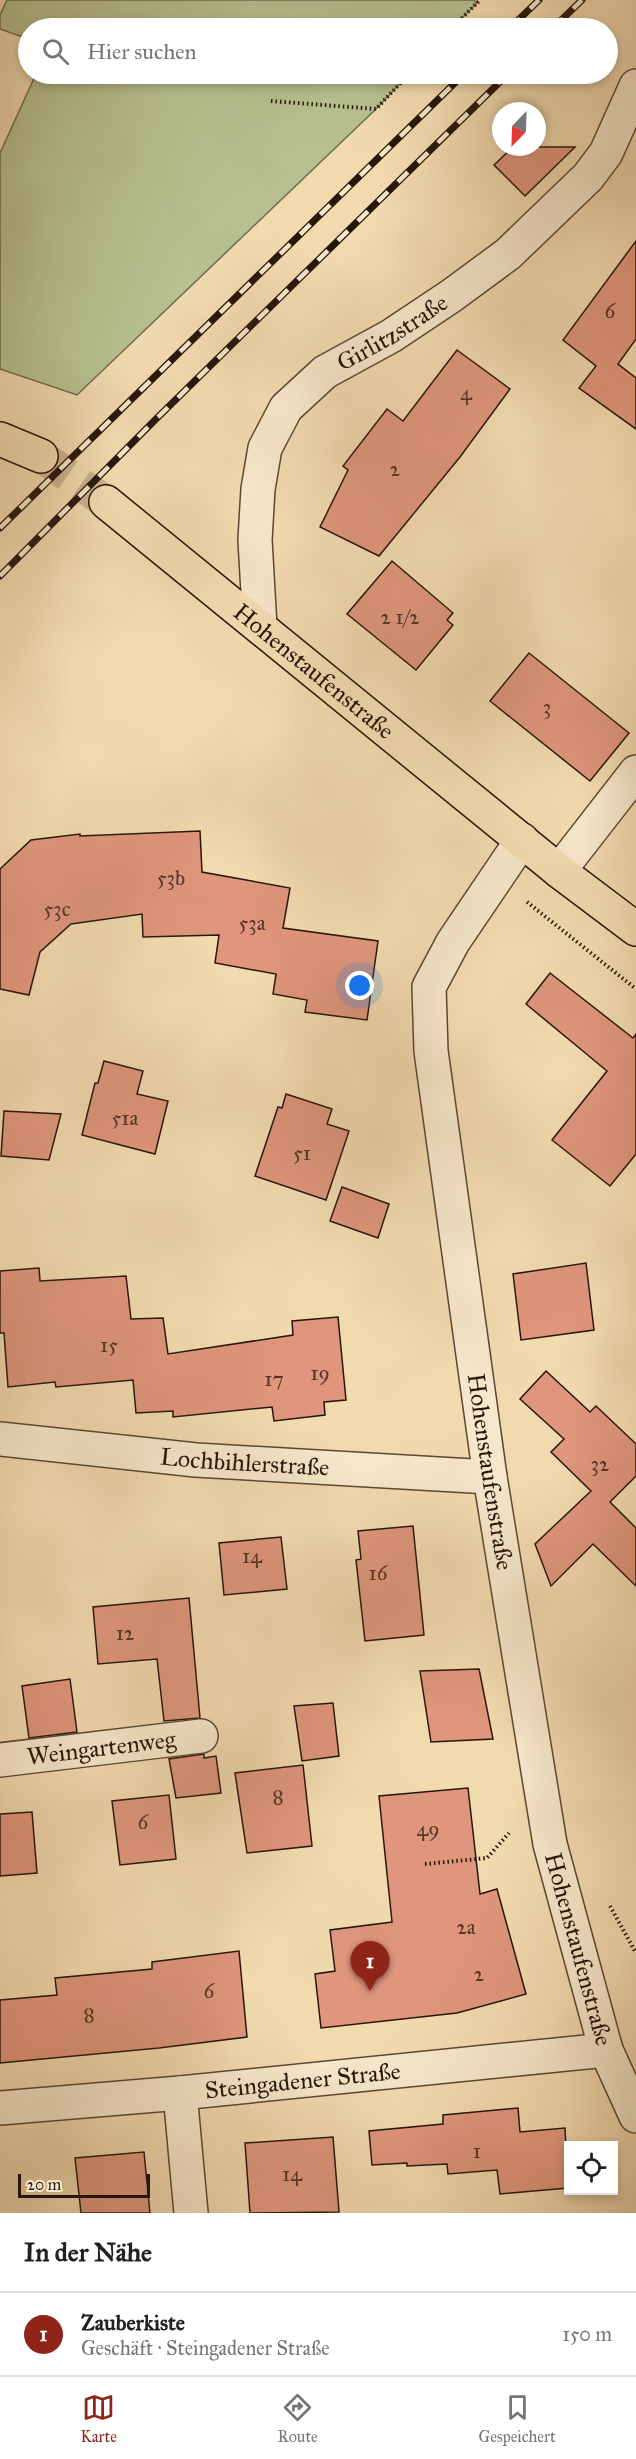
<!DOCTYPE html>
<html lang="de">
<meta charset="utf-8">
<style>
body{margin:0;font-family:"IM FELL Great Primer",serif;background:#f6f6f6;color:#202124}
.controls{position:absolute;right:18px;bottom:18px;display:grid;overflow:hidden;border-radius:0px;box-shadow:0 3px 9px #0003}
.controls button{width:54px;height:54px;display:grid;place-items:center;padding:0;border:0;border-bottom:2px solid #e0e0e0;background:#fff;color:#202124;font:30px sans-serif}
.compass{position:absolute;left:492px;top:102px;width:54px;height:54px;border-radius:50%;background:#fff;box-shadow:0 3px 9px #0003;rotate:203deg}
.scale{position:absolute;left:18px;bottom:15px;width:132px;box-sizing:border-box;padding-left:6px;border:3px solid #27160a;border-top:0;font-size:16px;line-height:21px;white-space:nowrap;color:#27160a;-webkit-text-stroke:4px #f7e7cb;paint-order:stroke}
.you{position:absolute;left:360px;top:986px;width:21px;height:21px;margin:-15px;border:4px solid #fff;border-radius:50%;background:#1a73e8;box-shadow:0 0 0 9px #1a73e833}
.badge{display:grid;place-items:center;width:39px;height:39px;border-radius:50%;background:#8f2418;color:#fff;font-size:20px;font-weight:700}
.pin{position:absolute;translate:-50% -50px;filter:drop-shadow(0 2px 3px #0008)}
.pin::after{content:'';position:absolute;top:32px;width:21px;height:18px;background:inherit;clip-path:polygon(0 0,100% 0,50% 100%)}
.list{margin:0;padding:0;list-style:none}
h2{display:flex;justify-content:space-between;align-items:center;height:78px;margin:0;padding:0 24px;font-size:26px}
h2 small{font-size:20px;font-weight:400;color:#757577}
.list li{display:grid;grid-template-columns:39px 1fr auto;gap:18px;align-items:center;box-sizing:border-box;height:84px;padding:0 24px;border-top:2px solid #e0e0e0}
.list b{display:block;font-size:22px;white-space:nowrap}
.list p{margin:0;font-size:20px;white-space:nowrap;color:#757577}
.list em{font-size:20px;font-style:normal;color:#757577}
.icon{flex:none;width:33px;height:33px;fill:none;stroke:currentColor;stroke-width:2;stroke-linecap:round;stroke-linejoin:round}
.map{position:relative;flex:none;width:636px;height:2213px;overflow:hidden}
.search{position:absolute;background:#fff;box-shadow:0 3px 9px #0003;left:18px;right:18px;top:18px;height:66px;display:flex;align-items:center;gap:15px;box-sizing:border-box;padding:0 21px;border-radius:33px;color:#757577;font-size:22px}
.sheet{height:162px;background:#fff}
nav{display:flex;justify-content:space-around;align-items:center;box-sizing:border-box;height:84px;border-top:2px solid #e0e0e0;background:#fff;font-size:16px;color:#757577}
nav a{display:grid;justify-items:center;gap:3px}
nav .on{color:#8f2418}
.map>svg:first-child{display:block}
.green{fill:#b6c18f;stroke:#6e6c4c;stroke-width:1.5}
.building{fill:#df967c;stroke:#27160a;stroke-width:1.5}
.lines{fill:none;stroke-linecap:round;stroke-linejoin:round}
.major-tunnel{stroke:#c9b38e;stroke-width:33;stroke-dasharray:33 16;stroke-linecap:butt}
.minor-casing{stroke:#5a4733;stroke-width:36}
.major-casing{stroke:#27160a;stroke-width:36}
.path{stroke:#27160a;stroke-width:4;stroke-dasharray:1.5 3;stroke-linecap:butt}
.minor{stroke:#f7e7cb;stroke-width:33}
.major{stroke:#f2daaf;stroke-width:33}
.rail-casing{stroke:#27160a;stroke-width:7}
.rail{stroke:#f7e7cb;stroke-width:4.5;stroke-dasharray:14;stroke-linecap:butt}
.labels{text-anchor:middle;stroke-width:6;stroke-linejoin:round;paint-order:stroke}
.number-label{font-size:21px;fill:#553626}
.street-label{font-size:24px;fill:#27160a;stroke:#f7e7cb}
</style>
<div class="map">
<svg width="636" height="2213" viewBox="0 0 636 2213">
<rect width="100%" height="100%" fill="#f2daaf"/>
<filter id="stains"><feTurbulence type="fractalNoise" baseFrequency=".00333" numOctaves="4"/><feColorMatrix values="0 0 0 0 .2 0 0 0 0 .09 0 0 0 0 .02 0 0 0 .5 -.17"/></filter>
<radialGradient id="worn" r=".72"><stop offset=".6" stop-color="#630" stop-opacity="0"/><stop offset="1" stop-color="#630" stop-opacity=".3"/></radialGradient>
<g class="green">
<polygon points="7,0 474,0 477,3 452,28 28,28 28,39 0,29 0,15"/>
<polygon points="36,74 409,74 376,109 77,395 0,369 0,153"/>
</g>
<g class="building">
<polygon points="513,147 575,147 525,196 494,165"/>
<polygon points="636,241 636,339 618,364 636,378 636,429 579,388 596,366 563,340"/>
<polygon points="457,350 510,389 460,457 379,556 320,527 348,470 343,466 387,409 403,421"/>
<polygon points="392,561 453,613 447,620 453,625 416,670 347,614"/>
<polygon points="529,653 629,733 590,781 490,701"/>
<polygon points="200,831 202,872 290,888 283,928 378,941 367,1020 305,1012 307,1000 273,994 276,974 215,963 219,935 143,937 142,914 71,924 40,952 29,995 0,989 0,869 31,840 80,834 80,836"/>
<polygon points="550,973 633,1038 636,1034 636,1154 610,1186 552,1140 607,1071 526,1004"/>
<polygon points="104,1061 143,1071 137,1094 168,1101 155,1154 82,1135 95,1083 98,1083"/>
<polygon points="286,1094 332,1109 327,1124 349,1131 326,1200 255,1176 278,1107 282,1108"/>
<polygon points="4,1111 61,1114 49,1160 1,1156"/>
<polygon points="342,1187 389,1204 378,1238 330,1221"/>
<polygon points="586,1263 594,1330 521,1340 513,1274"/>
<polygon points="39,1268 40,1281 126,1276 131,1319 163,1318 168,1354 293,1335 292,1321 338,1317 346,1400 324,1402 325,1415 274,1421 272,1407 173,1417 173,1411 136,1413 133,1380 56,1387 55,1382 8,1387 4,1333 0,1333 0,1271"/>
<polygon points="546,1371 590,1412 596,1406 636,1444 636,1476 610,1502 636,1528 636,1586 593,1544 551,1586 535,1544 591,1491 551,1452 564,1439 520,1399"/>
<polygon points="413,1526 424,1635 365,1641 356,1560 361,1559 358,1531"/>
<polygon points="281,1537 287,1589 224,1595 219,1543"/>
<polygon points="189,1598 200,1718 164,1721 157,1659 98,1664 93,1607"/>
<polygon points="479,1669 493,1739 431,1742 420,1671"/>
<polygon points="70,1679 77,1732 29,1738 22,1686"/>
<polygon points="333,1703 339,1756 302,1761 294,1706"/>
<polygon points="204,1754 204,1758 216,1756 221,1793 176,1798 169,1759"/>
<polygon points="303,1765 312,1846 247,1853 235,1773"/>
<polygon points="468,1788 480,1894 497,1889 526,1994 457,2013 321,2028 315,1974 335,1971 330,1930 392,1922 379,1796"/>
<polygon points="169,1795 176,1859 120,1865 112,1801"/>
<polygon points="32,1812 37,1873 0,1876 0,1814"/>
<polygon points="239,1951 247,2037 159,2048 0,2063 0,2000 57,1995 55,1978 152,1969 152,1962"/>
<polygon points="518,2108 520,2132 565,2128 568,2188 500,2194 497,2170 448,2174 447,2164 407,2166 407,2163 372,2165 369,2131 443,2124 443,2115"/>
<polygon points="333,2137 339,2212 250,2213 245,2143"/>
<polygon points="144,2152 150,2213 81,2213 75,2158"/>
</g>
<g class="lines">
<polyline class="major-tunnel" points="41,456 106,502"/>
<defs>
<g id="minor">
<path id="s1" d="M260 627 255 540 258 489 265 448 286 408 325 372 391 336 451 296 508 254 588 177 606 153 636 86"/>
<path id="s2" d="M522 840 453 942 429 987 431 1051 490 1477 550 1844 606 2050 636 2116"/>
<polyline points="559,871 636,772"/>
<path id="s3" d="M0 1439 196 1460 490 1477"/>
<path id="s4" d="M0 1760 201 1736"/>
<polyline points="180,2093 191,2213"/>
<path id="s5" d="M0 2108 180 2093 606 2050"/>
</g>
<g id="major">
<polyline points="0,439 41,456"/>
<path id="s6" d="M106 502 559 871 636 929"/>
</g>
</defs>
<use href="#minor" class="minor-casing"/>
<use href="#major" class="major-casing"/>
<g class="path">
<polyline points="452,28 480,0"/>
<polyline points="271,101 376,109 409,74"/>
<polyline points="527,902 636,989"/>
<polyline points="425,1864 487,1858 509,1833"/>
<polyline points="610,1906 636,1953"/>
</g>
<use href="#minor" class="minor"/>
<use href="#major" class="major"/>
<defs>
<g id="rail">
<polyline points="510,28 539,0"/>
<polyline points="553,28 582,0"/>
<polyline points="0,528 464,74"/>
<polyline points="0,576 157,418 508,74"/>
</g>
</defs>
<use href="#rail" class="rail-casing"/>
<use href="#rail" class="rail"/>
</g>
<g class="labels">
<g class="number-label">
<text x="610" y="318">6</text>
<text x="466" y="400">4</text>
<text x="395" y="476">2</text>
<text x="400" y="624">2 1/2</text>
<text x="547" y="714">3</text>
<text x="171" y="885">53b</text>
<text x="57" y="916">53c</text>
<text x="252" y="930">53a</text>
<text x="125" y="1125">51a</text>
<text x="302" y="1160">51</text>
<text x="109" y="1352">15</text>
<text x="320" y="1380">19</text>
<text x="274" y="1386">17</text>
<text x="600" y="1471">32</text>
<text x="252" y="1563">14</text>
<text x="378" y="1580">16</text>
<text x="125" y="1640">12</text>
<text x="278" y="1804">8</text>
<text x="143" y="1829">6</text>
<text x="428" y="1836">49</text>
<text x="466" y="1934">2a</text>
<text x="479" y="1981">2</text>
<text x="209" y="1998">6</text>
<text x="89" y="2022">8</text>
<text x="477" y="2158">1</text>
<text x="292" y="2181">14</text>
</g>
<g class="street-label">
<text dy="8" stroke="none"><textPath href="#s1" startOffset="356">Girlitzstraße</textPath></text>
<text dy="8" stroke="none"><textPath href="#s6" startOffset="268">Hohenstaufenstraße</textPath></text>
<text dy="8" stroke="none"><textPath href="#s3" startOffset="246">Lochbihlerstraße</textPath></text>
<text dy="8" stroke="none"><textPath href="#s2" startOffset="663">Hohenstaufenstraße</textPath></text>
<text dy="8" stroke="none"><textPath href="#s4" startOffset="102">Weingartenweg</textPath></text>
<text dy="8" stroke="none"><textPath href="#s2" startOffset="1149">Hohenstaufenstraße</textPath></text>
<text dy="8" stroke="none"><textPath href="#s5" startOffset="304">Steingadener Straße</textPath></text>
</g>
</g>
<rect width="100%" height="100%" filter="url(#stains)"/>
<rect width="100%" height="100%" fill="url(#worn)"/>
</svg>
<div class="controls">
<button><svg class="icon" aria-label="locate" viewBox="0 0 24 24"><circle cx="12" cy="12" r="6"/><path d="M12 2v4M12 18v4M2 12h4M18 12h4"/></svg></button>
</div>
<svg class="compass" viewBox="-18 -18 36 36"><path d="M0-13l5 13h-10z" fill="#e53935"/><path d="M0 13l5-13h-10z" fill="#757577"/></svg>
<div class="scale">20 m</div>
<div class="you"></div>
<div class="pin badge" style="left:370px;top:1991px">1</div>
<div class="search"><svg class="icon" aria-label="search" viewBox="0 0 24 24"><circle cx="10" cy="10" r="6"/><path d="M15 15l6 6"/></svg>Hier suchen</div>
</div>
<section class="sheet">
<h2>In der Nähe<small></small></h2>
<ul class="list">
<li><span class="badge">1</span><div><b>Zauberkiste</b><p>Geschäft · Steingadener Straße</p></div><em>150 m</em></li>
</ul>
</section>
<nav>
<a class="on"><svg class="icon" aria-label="map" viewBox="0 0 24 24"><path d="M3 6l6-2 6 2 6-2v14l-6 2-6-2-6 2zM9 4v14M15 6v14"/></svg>Karte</a>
<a><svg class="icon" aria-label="directions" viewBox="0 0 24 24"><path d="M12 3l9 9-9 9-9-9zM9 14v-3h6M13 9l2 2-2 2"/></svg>Route</a>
<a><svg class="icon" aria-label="saved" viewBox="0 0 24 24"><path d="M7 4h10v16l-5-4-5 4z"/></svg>Gespeichert</a>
</nav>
